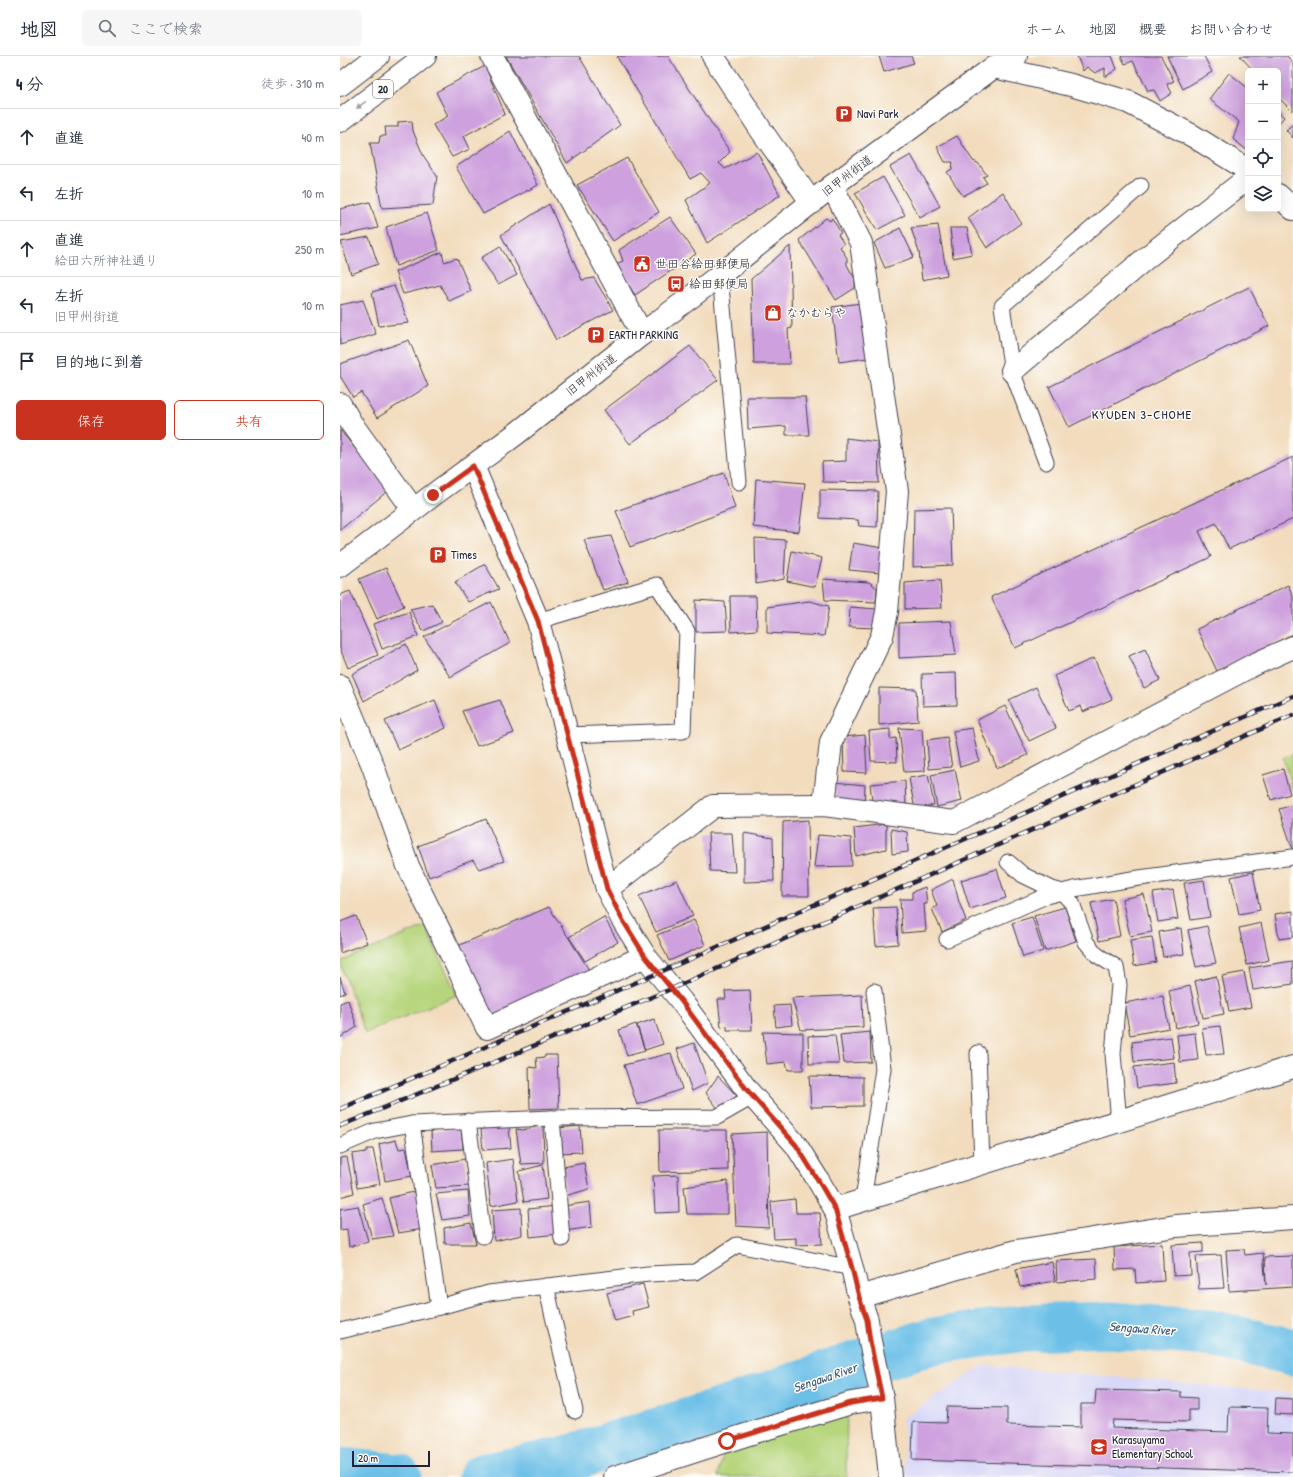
<!DOCTYPE html>
<html lang="ja">
<meta charset="utf-8">
<style>
body{margin:0;font-family:"Patrick Hand","Klee One",sans-serif;background:#f6f6f7;color:#1f2937}
.controls{position:absolute;right:12px;top:12px;display:grid;overflow:hidden;border-radius:6px;box-shadow:0 4px 16px #0002}
.controls button{width:36px;height:36px;display:grid;place-items:center;padding:0;border:0;border-bottom:1px solid #e0e1e3;background:#fff;color:#1f2937;font:20px sans-serif}
.scale{position:absolute;left:12px;bottom:10px;width:78px;box-sizing:border-box;padding-left:4px;border:2px solid #22223b;border-top:0;font-size:11px;line-height:14px;white-space:nowrap;color:#22223b;-webkit-text-stroke:3px #fdfcf7;paint-order:stroke}
.stop{position:absolute;width:12px;height:12px;margin:-9px;border:3px solid #c8321e;border-radius:50%;background:#fff}
.stop.end{background:#c8321e;border-color:#fff;box-shadow:0 1px 4px #0008}
.list{margin:0;padding:0;list-style:none}
h2{display:flex;justify-content:space-between;align-items:center;height:52px;margin:0;padding:0 16px;font-size:17px}
h2 small{font-size:13px;font-weight:400;color:#747a83}
.list li{display:grid;grid-template-columns:26px 1fr auto;gap:12px;align-items:center;box-sizing:border-box;height:56px;padding:0 16px;border-top:1px solid #e0e1e3}
.list b{display:block;font-size:15px;white-space:nowrap}
.list p{margin:0;font-size:13px;white-space:nowrap;color:#747a83}
.list em{font-size:13px;font-style:normal;color:#747a83}
.actions{display:flex;gap:8px;padding:12px 16px}
.actions a{flex:1;padding:9px 0;border:1px solid #c8321e;border-radius:6px;text-align:center;font-size:14px;color:#c8321e}
.actions .main{background:#c8321e;color:#fff}
.icon{flex:none;width:22px;height:22px;fill:none;stroke:currentColor;stroke-width:2;stroke-linecap:round;stroke-linejoin:round}
.map{position:relative;flex:none;width:953px;height:1421px;overflow:hidden}
header{display:flex;align-items:center;gap:24px;box-sizing:border-box;height:56px;padding:0 20px;background:#fff;border-bottom:1px solid #e0e1e3}
header strong{font-size:19px}
nav{display:flex;gap:22px;margin-inline-start:auto;font-size:14px}
.search{width:280px;height:36px;background:#f6f6f7;display:flex;align-items:center;gap:10px;box-sizing:border-box;padding:0 14px;border-radius:6px;color:#747a83;font-size:15px}
main{display:flex}
aside{flex:1;background:#fff}
.map>svg:first-child{display:block}
.built{fill:#d7d7f8}
.green{fill:#b6d57b;stroke:#6c7c5b}
.lines{fill:none;stroke-linecap:round;stroke-linejoin:round}
.river{stroke:#6cc0e8;stroke-width:47}
.building{fill:#cea1de}
.lane-casing{stroke:#413e4e;stroke-width:17}
.street-casing{stroke:#413e4e;stroke-width:24}
.secondary-casing{stroke:#413e4e;stroke-width:24}
.highway-casing{stroke:#413e4e;stroke-width:24}
.lane{stroke:#fff;stroke-width:15}
.street{stroke:#fff;stroke-width:22}
.secondary{stroke:#fff;stroke-width:22}
.highway{stroke:#fff;stroke-width:22}
.rail-casing{stroke:#22223b;stroke-width:4.5}
.rail{stroke:#fdfcf7;stroke-width:3;stroke-dasharray:9;stroke-linecap:butt}
.oneway{fill:#9c9ca7}
.route{stroke:#c8321e;stroke-width:5}
.labels{text-anchor:middle;stroke-width:3;stroke-linejoin:round;paint-order:stroke}
.shield{fill:#fdfcf7;stroke:#646373;stroke-width:1}
.shield-label{font-size:11px;font-weight:bold;fill:#22223b}
.poi-label{font-size:12px;fill:#22223b;stroke:#fdfcf7;text-anchor:start}
.street-label{font-size:12px;fill:#22223b;stroke:#fdfcf7}
.neighbourhood-label{font-size:13px;letter-spacing:1px;fill:#22223b;stroke:#fdfcf7}
.water-label{font-size:13px;font-style:italic;fill:#3c5978;stroke:#fdfcf7}
</style>
<header>
<strong>地図</strong>
<div class="search"><svg class="icon" aria-label="search" viewBox="0 0 24 24"><circle cx="10" cy="10" r="6"/><path d="M15 15l6 6"/></svg>ここで検索</div>
<nav><a>ホーム</a><a>地図</a><a>概要</a><a>お問い合わせ</a></nav>
</header>
<main>
<aside>
<h2>4 分<small>徒歩 · 310 m</small></h2>
<ul class="list">
<li><svg class="icon" aria-label="ahead" viewBox="0 0 24 24"><path d="M12 20V5M6 11l6-6 6 6"/></svg><div><b>直進</b></div><em>40 m</em></li>
<li><svg class="icon" aria-label="left" viewBox="0 0 24 24"><path d="M17 20v-9H6M10 6l-5 5 5 5"/></svg><div><b>左折</b></div><em>10 m</em></li>
<li><svg class="icon" aria-label="ahead" viewBox="0 0 24 24"><path d="M12 20V5M6 11l6-6 6 6"/></svg><div><b>直進</b><p>給田六所神社通り</p></div><em>250 m</em></li>
<li><svg class="icon" aria-label="left" viewBox="0 0 24 24"><path d="M17 20v-9H6M10 6l-5 5 5 5"/></svg><div><b>左折</b><p>旧甲州街道</p></div><em>10 m</em></li>
<li><svg class="icon" aria-label="arrive" viewBox="0 0 24 24"><path d="M6 21V4h12l-3 4 3 4H6"/></svg><div><b>目的地に到着</b></div></li>
</ul>
<div class="actions"><a class="main">保存</a><a>共有</a></div>
</aside>
<div class="map">
<svg width="953" height="1421" viewBox="0 0 953 1421">
<rect width="100%" height="100%" fill="#fdfcf7"/>
<filter id="ink" filterUnits="userSpaceOnUse"><feTurbulence type="fractalNoise" baseFrequency=".025" numOctaves="2"/><feDisplacementMap in="SourceGraphic" scale="8" xChannelSelector="R" yChannelSelector="G"/><feConvolveMatrix kernelMatrix="1 2 1 2 8 2 1 2 1" color-interpolation-filters="sRGB"/></filter>
<filter id="wash" filterUnits="userSpaceOnUse"><feTurbulence type="fractalNoise" baseFrequency=".012" numOctaves="4" result="noise"/><feDisplacementMap in="SourceGraphic" scale="16" xChannelSelector="R" yChannelSelector="G"/><feGaussianBlur stdDeviation="0.9" result="paint"/><feColorMatrix in="noise" values="0 0 0 0 0 0 0 0 0 0 0 0 0 0 0 0 0 1.4 0 .05"/><feComposite in="paint" operator="in"/></filter>
<g filter="url(#wash)">
<rect width="100%" height="100%" fill="#f2dcbd"/>
<polygon class="built" points="644,1309 943,1336 953,1338 953,1421 566,1421 563,1362"/>
<g class="green">
<polygon points="953,698 953,735 943,702"/>
<polygon points="85,870 117,939 25,977 0,906"/>
<polygon points="507,1351 506,1421 378,1421 387,1385"/>
</g>
<g class="lines">
<g class="river">
<polyline points="0,1415 58,1421"/>
<polyline points="142,1421 224,1404 398,1350 490,1317 592,1285 685,1272 770,1269 869,1277 953,1296"/>
</g>
</g>
<g id="blocks">
<g class="building">
<polygon points="166,0 239,0 280,69 227,107"/>
<polygon points="279,0 328,0 390,96 379,107 385,113 417,96 440,139 367,187 346,144 370,127 361,117 350,123 277,1"/>
<polygon points="539,0 571,0 574,7 544,16"/>
<polygon points="737,0 772,0 777,13 765,21 765,12 755,17 747,11 743,15"/>
<polygon points="781,0 821,0 834,25 827,28 832,37 820,45 814,34 808,35 793,5 785,8"/>
<polygon points="827,0 864,0 872,16 843,33"/>
<polygon points="900,0 947,0 953,7 953,54 952,55 938,41 938,15 914,15"/>
<polygon points="145,10 165,58 124,80 130,93 112,101 93,69 108,60 96,36"/>
<polygon points="889,17 908,32 908,95 893,83 899,66 869,43"/>
<polygon points="938,56 944,61 938,68"/>
<polygon points="72,65 73,75 83,99 97,120 93,149 42,152 30,87 39,87 40,80 46,80 45,71 58,71 58,66"/>
<polygon points="953,68 953,82 946,74"/>
<polygon points="170,75 198,129 143,158 116,111"/>
<polygon points="617,80 633,105 638,107 647,119 643,121 647,127 623,140 607,116 612,113 613,106 605,106 597,91"/>
<polygon points="571,99 600,150 580,162 550,111"/>
<polygon points="287,102 319,156 273,185 237,129"/>
<polygon points="543,121 565,159 537,174 515,137"/>
<polygon points="663,136 681,167 647,192 628,162"/>
<polygon points="30,146 38,172 0,180 0,153"/>
<polygon points="209,148 242,224 254,222 273,254 216,284 161,179"/>
<polygon points="87,157 99,194 56,210 46,171"/>
<polygon points="330,161 356,198 295,239 275,209 283,205 279,194"/>
<polygon points="486,162 490,165 492,162 501,177 498,179 504,188 500,191 507,202 507,209 515,223 515,232 496,244 459,184"/>
<polygon points="598,169 607,219 582,224 579,196 571,172"/>
<polygon points="560,172 574,201 545,212 534,187"/>
<polygon points="610,172 627,172 632,198 613,202"/>
<polygon points="29,181 38,208 11,218 1,186"/>
<polygon points="160,190 177,219 158,229 141,202"/>
<polygon points="450,190 452,272 448,273 450,308 414,308 411,223"/>
<polygon points="102,196 104,206 117,202 131,235 109,245 100,229 63,238 55,216"/>
<polygon points="54,230 69,267 39,270 32,236"/>
<polygon points="909,231 929,270 729,371 709,331"/>
<polygon points="23,244 36,278 0,289 0,249"/>
<polygon points="521,247 528,302 499,306 492,251"/>
<polygon points="69,284 88,330 37,362 21,336 13,341 0,320 0,308"/>
<polygon points="350,290 378,324 290,388 264,354"/>
<polygon points="407,341 465,341 469,379 446,379 446,370 408,373"/>
<polygon points="0,374 49,434 0,474"/>
<polygon points="506,382 538,386 539,427 483,426 482,406 506,405"/>
<polygon points="953,401 953,463 889,493 876,467 859,475 871,501 675,592 651,541"/>
<polygon points="384,417 395,452 290,491 276,455"/>
<polygon points="416,423 465,427 459,476 413,471"/>
<polygon points="480,434 538,435 537,471 519,470 518,464 480,462"/>
<polygon points="611,452 613,509 573,511 574,453"/>
<polygon points="271,480 288,526 263,534 244,484"/>
<polygon points="415,482 446,484 444,523 416,528"/>
<polygon points="513,487 543,492 540,517 509,514"/>
<polygon points="452,495 482,502 475,531 447,525"/>
<polygon points="145,508 159,533 128,546 115,526"/>
<polygon points="46,512 64,550 37,563 19,523"/>
<polygon points="483,523 529,526 537,532 536,546 485,544"/>
<polygon points="600,524 602,552 565,553 565,527"/>
<polygon points="948,529 953,540 953,578 877,615 857,573"/>
<polygon points="10,535 38,599 8,612 0,592 0,539"/>
<polygon points="390,540 416,540 417,574 391,576"/>
<polygon points="356,544 385,546 387,575 356,576"/>
<polygon points="469,545 489,550 484,580 427,577 427,551"/>
<polygon points="151,546 170,587 110,621 84,581"/>
<polygon points="92,548 102,566 83,575 70,553"/>
<polygon points="510,551 537,553 537,572 509,571"/>
<polygon points="69,556 78,580 42,593 33,568"/>
<polygon points="611,565 616,599 559,602 559,567"/>
<polygon points="66,588 77,614 24,645 12,618"/>
<polygon points="805,593 820,624 804,632 789,600"/>
<polygon points="754,602 772,643 743,656 741,650 729,655 714,620"/>
<polygon points="616,617 617,649 583,650 582,618"/>
<polygon points="696,631 716,672 689,685 669,644"/>
<polygon points="539,632 576,633 578,665 539,669"/>
<polygon points="95,644 106,672 58,694 45,665"/>
<polygon points="160,644 174,677 137,690 122,655"/>
<polygon points="665,650 688,699 657,712 637,664"/>
<polygon points="559,672 582,673 585,715 564,716"/>
<polygon points="632,672 639,705 620,711 613,675"/>
<polygon points="550,673 550,683 556,682 557,706 531,705 529,675"/>
<polygon points="525,679 527,717 504,716 503,681"/>
<polygon points="607,681 612,711 589,713 587,684"/>
<polygon points="943,713 950,738 931,744 923,719"/>
<polygon points="615,714 622,745 597,751 591,719"/>
<polygon points="588,719 594,749 575,754 569,722"/>
<polygon points="565,725 566,751 533,752 530,728"/>
<polygon points="494,726 525,729 524,753 496,747"/>
<polygon points="953,749 953,794 939,753"/>
<polygon points="146,763 164,805 139,813 133,804 89,821 78,790"/>
<polygon points="468,764 469,840 442,840 443,766"/>
<polygon points="546,768 546,793 516,800 514,772"/>
<polygon points="551,773 567,776 568,796 552,798"/>
<polygon points="368,777 392,777 395,816 370,815"/>
<polygon points="404,777 433,782 434,825 404,826"/>
<polygon points="478,779 511,782 512,810 474,811"/>
<polygon points="657,813 666,842 630,853 621,824"/>
<polygon points="913,816 920,854 899,858 891,821"/>
<polygon points="613,823 619,846 626,864 602,876 592,853 597,850 591,834"/>
<polygon points="337,824 353,860 316,876 299,840"/>
<polygon points="864,824 870,861 851,864 844,827"/>
<polygon points="585,831 587,848 584,848 586,875 562,877 560,843 572,843 572,836"/>
<polygon points="833,834 838,863 818,866 813,837"/>
<polygon points="804,838 812,876 790,880 782,843"/>
<polygon points="773,843 780,880 759,885 751,847"/>
<polygon points="209,851 253,920 155,958 148,954 115,891"/>
<polygon points="556,851 558,888 536,890 533,852"/>
<polygon points="725,851 736,885 705,895 694,860"/>
<polygon points="953,855 953,881 939,883 935,858"/>
<polygon points="16,860 27,887 0,897 0,866"/>
<polygon points="264,861 278,886 245,905 229,881"/>
<polygon points="692,861 703,895 683,901 672,867"/>
<polygon points="354,864 365,889 329,905 317,879"/>
<polygon points="921,867 929,904 907,909 899,872"/>
<polygon points="867,870 876,907 856,911 848,874"/>
<polygon points="841,872 844,898 823,901 819,876"/>
<polygon points="812,881 816,906 794,910 790,884"/>
<polygon points="952,905 953,928 913,934 909,912"/>
<polygon points="904,916 911,951 889,955 882,920"/>
<polygon points="876,920 884,958 863,962 855,925"/>
<polygon points="0,921 5,937 0,939"/>
<polygon points="850,930 858,967 836,972 829,935"/>
<polygon points="410,934 412,974 387,974 387,970 381,971 378,943 386,943 385,935"/>
<polygon points="522,939 523,971 461,974 452,942"/>
<polygon points="823,940 829,972 790,979 784,947"/>
<polygon points="8,944 17,971 0,982 0,947"/>
<polygon points="450,949 452,969 436,971 434,950"/>
<polygon points="314,963 323,988 305,994 297,969"/>
<polygon points="296,968 305,995 287,1000 279,974"/>
<polygon points="880,970 884,998 866,999 862,972"/>
<polygon points="423,976 463,977 463,1014 448,1014 446,1006 427,1008"/>
<polygon points="530,976 531,1006 504,1007 500,979"/>
<polygon points="855,977 858,1004 840,1006 837,979"/>
<polygon points="495,979 499,1008 469,1008 468,980"/>
<polygon points="831,981 834,1002 794,1006 792,986"/>
<polygon points="354,987 368,1027 352,1035 337,993"/>
<polygon points="331,997 342,1033 297,1049 284,1009"/>
<polygon points="205,999 217,999 219,1052 190,1053 189,1011 197,1012 196,1002 205,1001"/>
<polygon points="834,1006 836,1027 797,1032 794,1011"/>
<polygon points="378,1020 397,1040 379,1054 366,1037"/>
<polygon points="469,1020 523,1021 523,1050 471,1051"/>
<polygon points="203,1069 204,1107 181,1108 176,1073 183,1074"/>
<polygon points="240,1070 242,1096 219,1097 217,1072"/>
<polygon points="169,1071 171,1092 143,1094 141,1073"/>
<polygon points="121,1072 123,1093 92,1095 91,1075"/>
<polygon points="319,1074 387,1074 388,1114 320,1116"/>
<polygon points="427,1076 429,1172 396,1170 392,1078"/>
<polygon points="56,1084 59,1093 66,1092 72,1120 45,1125 39,1088"/>
<polygon points="27,1093 33,1093 40,1128 17,1132 12,1098 27,1096"/>
<polygon points="7,1101 14,1137 0,1141 0,1102"/>
<polygon points="125,1103 129,1130 96,1132 92,1109"/>
<polygon points="173,1103 178,1145 151,1150 146,1107"/>
<polygon points="244,1107 249,1133 225,1140 223,1111"/>
<polygon points="203,1109 207,1143 184,1146 179,1115"/>
<polygon points="338,1119 339,1156 315,1157 313,1120"/>
<polygon points="388,1125 388,1158 347,1158 344,1131"/>
<polygon points="77,1135 84,1173 58,1177 49,1142"/>
<polygon points="128,1135 130,1160 102,1164 96,1138"/>
<polygon points="42,1142 53,1180 32,1183 23,1148"/>
<polygon points="455,1143 456,1157 480,1157 482,1188 456,1189 456,1182 434,1183 431,1146"/>
<polygon points="250,1146 252,1171 225,1175 223,1150"/>
<polygon points="18,1150 28,1185 9,1191 7,1173 0,1174 0,1153"/>
<polygon points="216,1150 218,1178 190,1181 188,1153"/>
<polygon points="181,1152 182,1179 154,1185 152,1154"/>
<polygon points="131,1167 136,1188 105,1188 104,1172"/>
<polygon points="863,1187 863,1196 850,1197 851,1219 834,1220 832,1189"/>
<polygon points="822,1188 824,1225 796,1227 795,1213 775,1214 774,1191"/>
<polygon points="904,1193 905,1199 923,1197 926,1229 925,1201 953,1200 953,1231 889,1235 886,1194"/>
<polygon points="881,1199 884,1232 859,1233 856,1200"/>
<polygon points="756,1203 757,1223 717,1226 716,1205"/>
<polygon points="712,1206 715,1225 680,1231 676,1213"/>
<polygon points="303,1228 309,1251 292,1255 293,1260 275,1265 267,1237"/>
<polygon points="756,1334 841,1336 841,1341 857,1342 857,1354 849,1354 849,1366 773,1364 772,1372 888,1376 889,1351 928,1352 927,1377 953,1378 953,1416 572,1404 573,1366 606,1367 607,1351 667,1352 667,1369 741,1371 741,1348 755,1348"/>
<polygon points="936,1342 953,1343 953,1359 935,1358"/>
</g>
</g>
</g>
<g filter="url(#ink)">
<use href="#blocks" fill-opacity="0" stroke="#413e4e" stroke-width="1"/>
<g class="lines">
<defs>
<g id="lane">
<polyline points="380,219 399,426"/>
<polyline points="706,406 672,315 662,250 801,130"/>
<polyline points="198,565 317,529 347,575 343,675 227,679"/>
<polyline points="668,806 683,819 712,833 722,836 732,847 746,886 757,899 776,911 779,929 773,998 779,1066"/>
<polyline points="607,883 706,840 734,833 792,823 953,801"/>
<polyline points="638,997 642,1108"/>
<polyline points="212,1062 222,1183"/>
<polyline points="128,1065 143,1180"/>
<polyline points="72,1068 99,1251"/>
<polyline points="0,1090 35,1075 72,1068 212,1062 377,1061 412,1041"/>
<polyline points="523,1144 543,1013 534,935"/>
<polyline points="206,1230 235,1355"/>
<polyline points="0,1275 99,1251 149,1237 308,1218 355,1216 397,1189 512,1212"/>
</g>
<g id="street">
<polyline points="152,0 302,278"/>
<polyline points="373,0 421,74 472,147"/>
<polyline points="654,11 731,29 788,46 853,80 908,114"/>
<polyline points="938,139 953,153"/>
<polyline points="672,315 806,202 908,122"/>
<polyline points="0,348 11,367 73,453"/>
<polyline points="0,630 33,710 68,810 147,972 305,900"/>
<polyline points="484,749 491,686 542,580 547,556 557,435 521,187 492,130"/>
<polyline points="267,833 373,750 484,749 614,766 913,609 953,591"/>
<polyline points="495,1153 953,1011"/>
<polyline points="519,1241 676,1195 836,1170 953,1162"/>
<polyline points="275,1421 415,1376 511,1347 542,1342"/>
</g>
<g id="secondary">
<polyline points="133,410 198,565 267,833 282,863 305,900 342,946 407,1034 456,1089 478,1124 495,1153 512,1212 519,1241 527,1264 530,1285 542,1342 550,1421"/>
<polyline points="0,510 93,439 176,378 302,278 380,219 492,130 654,11 676,0"/>
</g>
<g id="highway">
<polyline points="0,29 38,0"/>
<polyline points="0,65 85,0"/>
</g>
</defs>
<use href="#lane" class="lane-casing"/>
<use href="#street" class="street-casing"/>
<use href="#secondary" class="secondary-casing"/>
<use href="#highway" class="highway-casing"/>
<use href="#lane" class="lane"/>
<use href="#street" class="street"/>
<use href="#secondary" class="secondary"/>
<use href="#highway" class="highway"/>
<defs>
<g id="rail">
<polyline points="0,1053 318,917 953,640"/>
<polyline points="0,1070 331,933 953,659"/>
</g>
</defs>
<use href="#rail" class="rail-casing"/>
<use href="#rail" class="rail"/>
</g>
<defs><path id="oneway-solid" d="M-6-.8H1V-3.2L6.5 0L1 3.2V.8H-6Z"/></defs>
<use class="oneway" href="#oneway-solid" transform="translate(21 49) rotate(143)"/>
</g>
<g class="lines" filter="url(#ink)">
<polyline class="route" points="93,439 133,410 198,565 267,833 282,863 305,900 342,946 407,1034 456,1089 478,1124 495,1153 512,1212 519,1241 527,1264 530,1285 542,1342 511,1347 387,1385"/>
</g>
<defs>
<symbol id="parking-square" viewBox="-11 -11 22 22"><rect x="-9" y="-9" width="18" height="18" rx="4" fill="#c8321e" stroke="#fdfcf7"/><path d="M-3.5-5.5H1a3.5 3.5 0 0 1 0 7H-1V5.5H-3.5ZM-1-3.4V-.6H.8a1.4 1.4 0 0 0 0-2.8Z" fill="#fff"/></symbol>
<symbol id="civic-square" viewBox="-11 -11 22 22"><rect x="-9" y="-9" width="18" height="18" rx="4" fill="#c8321e" stroke="#fdfcf7"/><path d="M-.6-6.5H3V-4.5H.6V-3L4-1V1h2V6H-6V1h2V-1L-.6-3ZM-1.2 2.5V6h2.4V2.5Z" fill="#fff"/></symbol>
<symbol id="bus-square" viewBox="-11 -11 22 22"><rect x="-9" y="-9" width="18" height="18" rx="4" fill="#c8321e" stroke="#fdfcf7"/><path d="M-5-6H5V4H4V6H2V4H-2V6H-4V4H-5ZM-3.5-4V0h7V-4ZM-3.5 1.2v1.5H-2V1.2ZM2 1.2v1.5H3.5V1.2Z" fill="#fff"/></symbol>
<symbol id="shop-square" viewBox="-11 -11 22 22"><rect x="-9" y="-9" width="18" height="18" rx="4" fill="#c8321e" stroke="#fdfcf7"/><path d="M-5-2.5h2.3a2.7 3.5 0 0 1 5.4 0H5L5.5 6h-11ZM-1.5-2.5h3a1.5 2.3 0 0 0-3 0Z" fill="#fff"/></symbol>
<symbol id="school-square" viewBox="-11 -11 22 22"><rect x="-9" y="-9" width="18" height="18" rx="4" fill="#c8321e" stroke="#fdfcf7"/><path d="M0-5L7-2L0 1L-7-2ZM-4 1L0 2.5L4 1V4Q0 6-4 4Z" fill="#fff"/></symbol>
</defs>
<g fill-rule="evenodd">
<use href="#parking-square" x="494" y="48" width="20" height="20"/>
<use href="#civic-square" x="292" y="198" width="20" height="20"/>
<use href="#bus-square" x="326" y="218" width="20" height="20"/>
<use href="#shop-square" x="423" y="247" width="20" height="20"/>
<use href="#parking-square" x="246" y="269" width="20" height="20"/>
<use href="#parking-square" x="88" y="489" width="20" height="20"/>
<use href="#school-square" x="749" y="1381" width="20" height="20"/>
</g>
<g class="labels">
<rect class="shield" x="33" y="24" width="20" height="18" rx="3"/>
<g class="shield-label">
<text x="43" y="37">20</text>
</g>
<g class="poi-label">
<text x="517" y="62">Navi Park</text>
<text x="315" y="212">世田谷給田郵便局</text>
<text x="349" y="232">給田郵便局</text>
<text x="446" y="261">なかむらや</text>
<text x="269" y="283">EARTH PARKING</text>
<text x="111" y="503">Times</text>
<text x="772" y="1388">Karasuyama<tspan x="772" dy="14">Elementary School</tspan></text>
</g>
<g class="street-label">
<text transform="translate(507 120) rotate(-37)" y="4">旧甲州街道</text>
<text transform="translate(251 319) rotate(-38)" y="4">旧甲州街道</text>
</g>
<g class="neighbourhood-label">
<text x="802" y="363">KYUDEN 3-CHOME</text>
</g>
<g class="water-label">
<text transform="translate(802 1272) rotate(4)" y="5">Sengawa River</text>
<text transform="translate(485 1321) rotate(-19)" y="5">Sengawa River</text>
</g>
</g>
</svg>
<div class="controls">
<button>+</button>
<button>−</button>
<button><svg class="icon" aria-label="locate" viewBox="0 0 24 24"><circle cx="12" cy="12" r="6"/><path d="M12 2v4M12 18v4M2 12h4M18 12h4"/></svg></button>
<button><svg class="icon" aria-label="layers" viewBox="0 0 24 24"><path d="M12 4l9 5-9 5-9-5zM3 14l9 5 9-5"/></svg></button>
</div>
<div class="scale">20 m</div>
<div class="stop" style="left:387px;top:1385px"></div>
<div class="stop end" style="left:93px;top:439px"></div>
</div>
</main>
